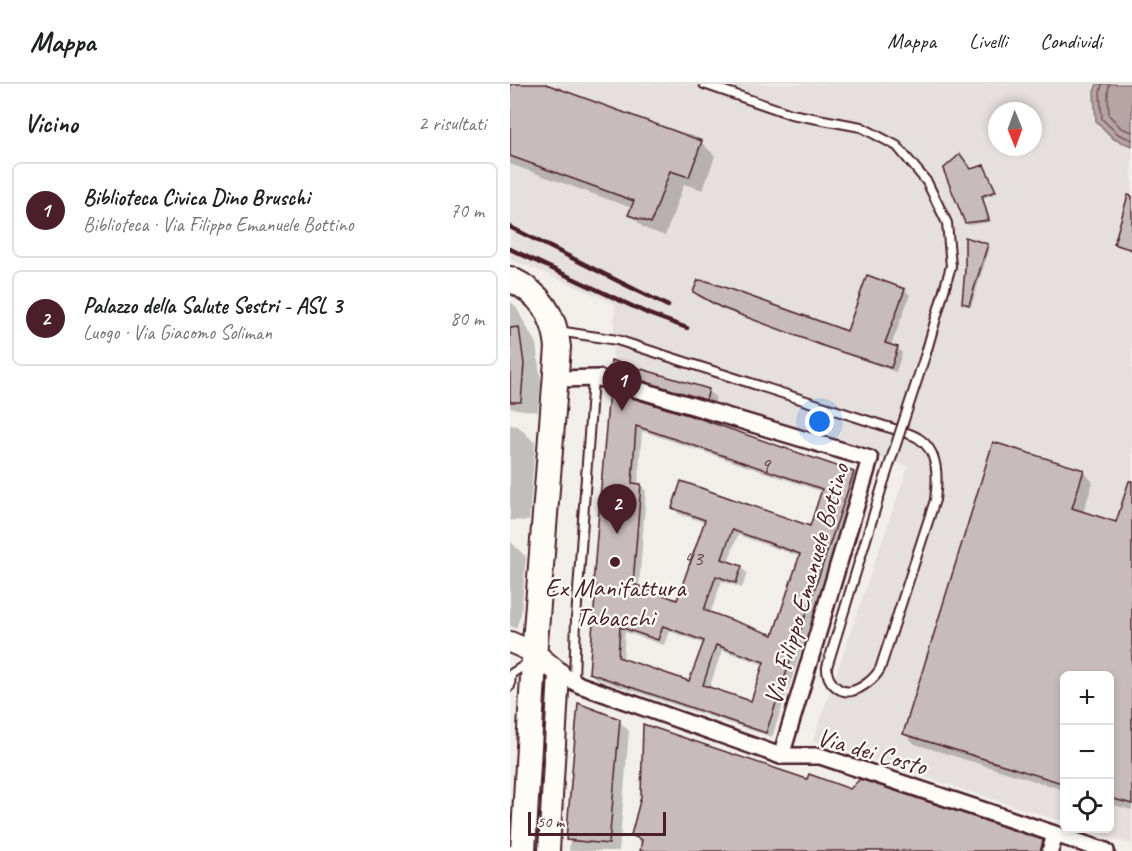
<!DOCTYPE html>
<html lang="it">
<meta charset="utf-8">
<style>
body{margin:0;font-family:Caveat,sans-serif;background:#f2f2f2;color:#202124}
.controls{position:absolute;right:18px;bottom:18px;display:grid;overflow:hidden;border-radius:9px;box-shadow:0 3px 9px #0003}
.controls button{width:54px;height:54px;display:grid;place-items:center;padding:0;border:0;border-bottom:2px solid #e0e0e0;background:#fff;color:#202124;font:30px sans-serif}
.compass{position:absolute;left:478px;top:18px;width:54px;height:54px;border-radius:50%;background:#fff;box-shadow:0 3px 9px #0003;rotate:179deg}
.scale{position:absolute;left:18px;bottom:15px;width:138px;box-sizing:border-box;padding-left:6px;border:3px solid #4a1f2b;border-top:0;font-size:16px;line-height:21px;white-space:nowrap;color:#4a1f2b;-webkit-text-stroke:4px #fdfcf7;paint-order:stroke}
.you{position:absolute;left:310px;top:338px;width:21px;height:21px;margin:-15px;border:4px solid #fff;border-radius:50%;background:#1a73e8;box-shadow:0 0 0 9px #1a73e833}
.badge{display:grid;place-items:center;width:39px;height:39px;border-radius:50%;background:#4a1f2b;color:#fff;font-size:20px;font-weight:700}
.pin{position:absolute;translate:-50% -50px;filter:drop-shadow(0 2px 3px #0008)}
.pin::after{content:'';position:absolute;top:32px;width:21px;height:18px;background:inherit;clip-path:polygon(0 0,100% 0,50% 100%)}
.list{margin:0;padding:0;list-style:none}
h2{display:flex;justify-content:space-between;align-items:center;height:78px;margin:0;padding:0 24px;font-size:26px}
h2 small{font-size:20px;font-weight:400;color:#757577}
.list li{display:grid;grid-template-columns:39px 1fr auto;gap:18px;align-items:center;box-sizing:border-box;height:96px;margin:0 12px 12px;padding:0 12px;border:2px solid #e0e0e0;border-radius:9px}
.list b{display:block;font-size:22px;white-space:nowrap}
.list p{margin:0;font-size:20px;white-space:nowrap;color:#757577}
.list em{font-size:20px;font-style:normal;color:#757577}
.icon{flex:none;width:33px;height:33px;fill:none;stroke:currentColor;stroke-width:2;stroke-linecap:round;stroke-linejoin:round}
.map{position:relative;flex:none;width:622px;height:767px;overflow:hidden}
header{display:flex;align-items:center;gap:36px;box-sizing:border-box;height:84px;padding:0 30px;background:#fff;border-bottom:2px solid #e0e0e0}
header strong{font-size:28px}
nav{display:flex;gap:33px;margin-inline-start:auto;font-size:21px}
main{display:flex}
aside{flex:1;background:#fff}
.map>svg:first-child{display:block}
.built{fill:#e5dfdd;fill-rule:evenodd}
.water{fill:#b7a5a6;stroke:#8b6f75;stroke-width:1.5}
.shadow{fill:#0003;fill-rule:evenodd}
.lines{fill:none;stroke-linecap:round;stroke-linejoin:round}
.shore{stroke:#76555c;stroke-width:1.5}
.building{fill:#c8bbbb;stroke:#4a1f2b;stroke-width:1.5;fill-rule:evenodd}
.service-casing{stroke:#4a1f2b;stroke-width:12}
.minor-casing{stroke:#4a1f2b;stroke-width:20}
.tertiary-casing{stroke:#4a1f2b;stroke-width:24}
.primary-casing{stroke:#4a1f2b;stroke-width:28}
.service{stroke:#fdfcf7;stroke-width:8}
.minor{stroke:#fdfcf7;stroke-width:15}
.tertiary{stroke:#fdfcf7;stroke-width:20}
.primary{stroke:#fdfcf7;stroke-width:24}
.rail{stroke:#4a1f2b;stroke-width:4.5}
.service-bridge-casing{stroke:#4a1f2b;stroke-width:12;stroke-linecap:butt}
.service-bridge{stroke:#fdfcf7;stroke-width:8}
.poi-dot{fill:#4a1f2b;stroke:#fdfcf7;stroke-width:2}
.labels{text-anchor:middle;stroke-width:4.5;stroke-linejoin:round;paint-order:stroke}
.number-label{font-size:22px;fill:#6a464f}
.street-label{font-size:26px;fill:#4a1f2b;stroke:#fdfcf7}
.poi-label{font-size:26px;fill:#4a1f2b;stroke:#fdfcf7}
</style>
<header>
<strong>Mappa</strong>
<nav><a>Mappa</a><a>Livelli</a><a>Condividi</a></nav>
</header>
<main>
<aside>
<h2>Vicino<small>2 risultati</small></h2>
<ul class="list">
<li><span class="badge">1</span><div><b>Biblioteca Civica Dino Bruschi</b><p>Biblioteca · Via Filippo Emanuele Bottino</p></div><em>70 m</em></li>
<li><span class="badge">2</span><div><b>Palazzo della Salute Sestri - ASL 3</b><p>Luogo · Via Giacomo Soliman</p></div><em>80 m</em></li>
</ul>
</aside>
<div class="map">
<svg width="622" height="767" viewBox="0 0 622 767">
<rect width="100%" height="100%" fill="#f2efeb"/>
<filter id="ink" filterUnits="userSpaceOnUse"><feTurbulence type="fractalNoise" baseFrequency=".0167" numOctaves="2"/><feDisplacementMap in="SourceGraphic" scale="12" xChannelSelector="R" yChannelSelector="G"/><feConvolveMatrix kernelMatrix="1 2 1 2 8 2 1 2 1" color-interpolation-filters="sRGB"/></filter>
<g filter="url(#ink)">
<path class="built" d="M0 0H622V760L574 745 600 744V592H554V738L303 657 398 382 102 296 105 220 28 186 0 175ZM487 27H523V63H487Z"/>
<polygon class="water" points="587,0 622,0 622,62 604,55 586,37 584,8"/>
<g class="shadow">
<polygon points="0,0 31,0 191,58 205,72 193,106 174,100 155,152 134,144 120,130 122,124 0,80"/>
<polygon points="476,85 487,109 473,114 481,138 458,141 456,138"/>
<polygon points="478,161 480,163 461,222 455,221 453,219"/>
<polygon points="395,206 400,211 381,262 387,264 392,269 386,288 216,227 189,213 184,208 338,249"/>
<polygon points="0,217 6,223 26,260 31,298 28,328 0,324"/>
<polygon points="102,287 198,307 206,314 203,322 110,294"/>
<path d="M101 309 343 389 349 395 262 653 87 595 80 589 87 502 85 500ZM132 347 313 408 301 444 163 424 169 430 196 439 168 518 129 504 136 407 130 401H128ZM228 451 291 473 264 553 200 530 212 497 232 504 237 489 231 483 218 478ZM159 547 194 560 180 599 113 576 115 548 154 561ZM212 566 255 581 242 619 199 605Z"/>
<polygon points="0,341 8,342 25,359 19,437 0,436"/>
<polygon points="573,388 583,398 573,429 607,439 622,405 622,726 600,720 600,592 554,592 554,706 405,660 394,650"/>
<polygon points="0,457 16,473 11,530 6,544 0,542"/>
<polygon points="109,637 119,647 109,767 59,767 60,758 58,755"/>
<polygon points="298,697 341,707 532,758 542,767 131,767 133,761 123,751"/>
</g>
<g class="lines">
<g class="shore">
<polyline points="592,0 590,9 592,35 608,50 622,56"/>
<polyline points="599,0 598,10 599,31 611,44 622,48"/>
</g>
</g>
<g class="building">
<polygon points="0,0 36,0 192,57 179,93 160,87 141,139 118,131 124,117 0,72"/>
<polygon points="450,70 461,85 474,81 486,107 472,112 479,136 455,139 433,85"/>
<polygon points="618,111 622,112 622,166 604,160"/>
<polygon points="455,153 478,160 459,221 452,219 455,185"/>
<polygon points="357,191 395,205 375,259 388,263 381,284 316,263 210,223 183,208 188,196 197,197 337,247"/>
<polygon points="9,243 14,280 11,318 0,318 0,244"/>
<polygon points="101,276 199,305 196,316 100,287"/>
<path d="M99 307 191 335 344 388 256 649 79 589 86 500H83ZM126 342 312 405 300 442 171 397 162 424 195 436 167 516 123 500 131 400 122 399ZM222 446 290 470 263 551 194 526 206 492 226 499 232 482 212 475ZM153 542 194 557 179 597 108 573 110 543 148 556ZM206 561 254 578 241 617 193 601Z"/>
<polygon points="483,358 574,386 562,424 606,438 619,397 622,397 622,720 600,714 600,591 555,591 555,700 393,650"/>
<polygon points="68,619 110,635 99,760 56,756"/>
<polygon points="133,640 297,695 299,690 340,705 350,695 533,756 531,767 130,767 132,756 121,751 131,713"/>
</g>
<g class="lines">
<defs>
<g id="service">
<polyline points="194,0 281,30 351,43 387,62 417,98 437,139 441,182 416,269"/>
<path d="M48 247 107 256 371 341C382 345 399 348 408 354 429 367 428 394 425 416L370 585C365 594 353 604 342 607 328 610 316 596 317 583L372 403"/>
<polyline points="64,597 66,535 83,294"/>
<polyline points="0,602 1,590 18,579"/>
<polyline points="0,766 0,767"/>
</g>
<g id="minor">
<polyline points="47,295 89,294 360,375 271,672"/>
<polyline points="49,589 70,601 271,672 310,672 596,767"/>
<polyline points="540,767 545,751"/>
</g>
<polyline id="tertiary" points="0,558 25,569 49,589 39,767"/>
<path id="primary" d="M0 195C30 209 45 231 48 263L25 559 13 767"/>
</defs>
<use href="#service" class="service-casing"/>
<use href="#minor" class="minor-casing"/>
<use href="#tertiary" class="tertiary-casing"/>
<use href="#primary" class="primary-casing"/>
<use href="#service" class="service"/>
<use href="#minor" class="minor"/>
<use href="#tertiary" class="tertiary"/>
<use href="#primary" class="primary"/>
<g class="rail">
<polyline points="0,143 158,222"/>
<polyline points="0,165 139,230 177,244"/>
</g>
<defs>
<polyline id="service-bridge" points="372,403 416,269"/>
</defs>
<use href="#service-bridge" class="service-bridge-casing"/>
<use href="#service-bridge" class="service-bridge"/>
</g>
</g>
<circle class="poi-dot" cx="105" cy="478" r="6"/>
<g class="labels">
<g class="number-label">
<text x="255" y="388">9</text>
<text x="183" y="481">43</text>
</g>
<g class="street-label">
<text transform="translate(296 500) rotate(-74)" y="9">Via Filippo Emanuele Bottino</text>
<text transform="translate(362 667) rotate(16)" y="9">Via dei Costo</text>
</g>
<g class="poi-label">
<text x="105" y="512">Ex Manifattura<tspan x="105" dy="30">Tabacchi</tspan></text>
</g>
</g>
</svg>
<div class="controls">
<button>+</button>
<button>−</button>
<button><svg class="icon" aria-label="locate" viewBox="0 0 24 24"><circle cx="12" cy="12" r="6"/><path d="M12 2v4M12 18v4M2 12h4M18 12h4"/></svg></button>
</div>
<svg class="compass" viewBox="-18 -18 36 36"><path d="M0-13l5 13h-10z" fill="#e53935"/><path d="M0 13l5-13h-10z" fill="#757577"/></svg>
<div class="scale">50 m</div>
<div class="you"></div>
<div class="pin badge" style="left:112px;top:327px">1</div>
<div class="pin badge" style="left:107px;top:450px">2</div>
</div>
</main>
